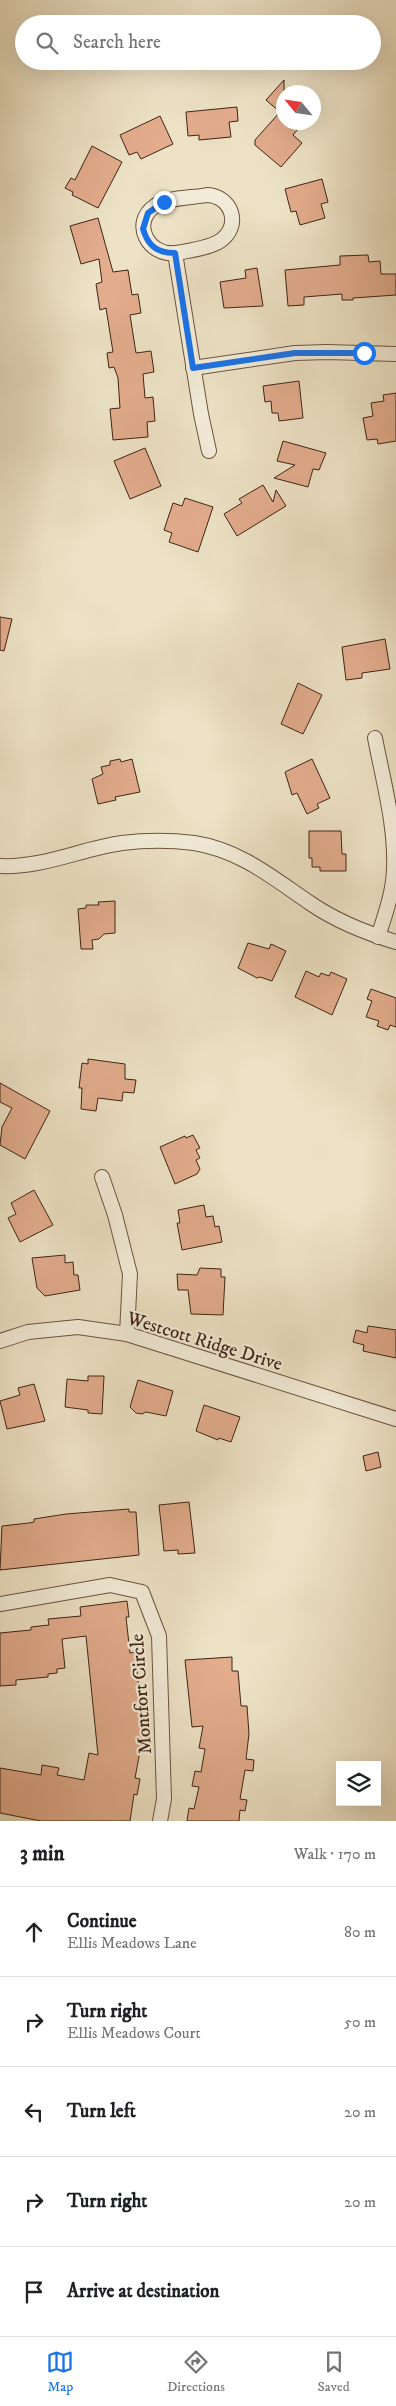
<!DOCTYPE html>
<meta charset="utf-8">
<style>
body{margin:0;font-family:"IM FELL DW Pica",serif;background:#f2f2f2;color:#202124}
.controls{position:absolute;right:15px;bottom:15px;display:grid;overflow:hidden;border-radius:0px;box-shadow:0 5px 20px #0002}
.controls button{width:45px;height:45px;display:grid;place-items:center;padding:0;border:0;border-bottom:1px solid #e0e0e0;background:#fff;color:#202124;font:25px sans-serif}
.compass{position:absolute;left:276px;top:85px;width:45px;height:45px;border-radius:50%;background:#fff;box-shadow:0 5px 20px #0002;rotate:299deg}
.stop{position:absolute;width:15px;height:15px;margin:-11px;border:4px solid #1a73e8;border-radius:50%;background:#fff}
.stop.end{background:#1a73e8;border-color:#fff;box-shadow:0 1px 5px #0008}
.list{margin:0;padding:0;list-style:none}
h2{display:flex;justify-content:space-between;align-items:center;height:65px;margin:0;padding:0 20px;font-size:21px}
h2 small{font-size:16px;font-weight:400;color:#757577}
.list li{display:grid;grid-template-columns:32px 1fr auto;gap:15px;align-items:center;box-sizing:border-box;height:90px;padding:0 20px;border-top:1px solid #e0e0e0}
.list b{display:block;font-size:19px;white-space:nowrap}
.list p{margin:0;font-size:16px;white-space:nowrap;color:#757577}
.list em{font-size:16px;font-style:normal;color:#757577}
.icon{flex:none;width:28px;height:28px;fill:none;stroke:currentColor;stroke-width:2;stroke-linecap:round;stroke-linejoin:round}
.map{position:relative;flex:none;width:396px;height:1821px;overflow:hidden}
.search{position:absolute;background:#fff;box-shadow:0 5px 20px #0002;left:15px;right:15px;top:15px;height:55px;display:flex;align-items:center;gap:12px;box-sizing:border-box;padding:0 18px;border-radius:28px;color:#757577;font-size:19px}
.sheet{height:515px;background:#fff}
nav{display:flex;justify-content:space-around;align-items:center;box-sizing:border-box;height:70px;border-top:1px solid #e0e0e0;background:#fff;font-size:14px;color:#757577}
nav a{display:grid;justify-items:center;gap:2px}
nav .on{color:#1a73e8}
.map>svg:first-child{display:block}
.building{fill:#e2ac8d;stroke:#3f2415}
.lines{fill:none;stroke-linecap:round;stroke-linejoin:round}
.street-casing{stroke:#6a5441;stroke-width:16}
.street{stroke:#f3ecd9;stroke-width:14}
.route{stroke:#1a73e8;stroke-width:6}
.labels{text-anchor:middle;stroke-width:4.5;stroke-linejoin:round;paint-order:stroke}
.street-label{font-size:19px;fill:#3f2415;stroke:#f3ecd9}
</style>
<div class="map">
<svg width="396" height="1821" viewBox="0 0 396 1821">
<rect width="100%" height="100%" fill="#ede2c5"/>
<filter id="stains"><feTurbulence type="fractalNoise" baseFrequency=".004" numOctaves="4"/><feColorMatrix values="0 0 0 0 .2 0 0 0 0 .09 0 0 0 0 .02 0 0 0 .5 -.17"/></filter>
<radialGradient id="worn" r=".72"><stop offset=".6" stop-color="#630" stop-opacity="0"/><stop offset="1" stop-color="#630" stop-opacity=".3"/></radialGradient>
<g class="building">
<polygon points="284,80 284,122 304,122 293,135 302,143 281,167 255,145 255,140 280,112 266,100"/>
<polygon points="237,107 238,121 229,122 231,137 199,140 199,135 188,136 186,112"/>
<polygon points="160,116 173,144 141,159 137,152 129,155 120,135"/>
<polygon points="92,146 122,162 98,208 72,195 73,192 65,188 71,178 75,180"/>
<polygon points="322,179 328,202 321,204 325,218 300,225 296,211 291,212 285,189"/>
<polygon points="98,218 113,272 128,270 132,295 138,294 141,313 130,315 136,353 151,351 154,372 143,374 145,398 153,397 155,421 147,422 148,437 113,440 110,409 120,408 118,378 114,367 109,368 107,353 113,352 106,308 100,310 96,284 102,282 99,259 81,264 70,226"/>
<polygon points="368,255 369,262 380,261 381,274 396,274 396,295 353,298 353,300 342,300 342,294 304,297 304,305 288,306 285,270 340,265 340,256"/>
<polygon points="257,268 263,306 224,308 220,282 246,278 245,270"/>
<polygon points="299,381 303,418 279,421 278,413 272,413 271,401 265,402 263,386"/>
<polygon points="396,393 396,441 378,444 377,439 367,440 363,418 373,416 371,403 384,401 383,395"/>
<polygon points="283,441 326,453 319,470 313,469 308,487 274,478 295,465 277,461"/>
<polygon points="145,448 161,486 130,499 114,461"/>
<polygon points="263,485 273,502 276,490 286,506 237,536 224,514 242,503 239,499"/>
<polygon points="185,498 213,507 198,552 169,542 172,533 164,530 173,503 182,506"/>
<polygon points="0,617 12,619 4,651 0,650"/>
<polygon points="385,639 390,669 362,673 362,678 346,680 342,647"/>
<polygon points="298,683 322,695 303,734 281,724"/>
<polygon points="120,759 121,762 132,759 140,792 115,797 116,800 98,804 92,779 103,774 101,767 110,765 110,761"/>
<polygon points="312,759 330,798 317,804 319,808 307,814 297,793 292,795 285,772"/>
<polygon points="309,831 341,831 342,854 346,854 346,871 320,871 320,867 312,867 312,858 309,858"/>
<polygon points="115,901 115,933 104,934 99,939 92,940 93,949 81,949 78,909 86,908 86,905 99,905 98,902"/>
<polygon points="248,943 269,949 271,944 286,951 272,981 260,977 257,978 238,968"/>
<polygon points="306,971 319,977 321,973 329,976 331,972 347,979 332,1015 295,997"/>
<polygon points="371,989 396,998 396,1027 390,1025 388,1030 377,1026 379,1021 366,1017 372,1001 367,999"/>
<polygon points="88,1059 125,1064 125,1079 136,1080 134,1093 123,1092 122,1101 98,1098 96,1111 81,1109 82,1088 79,1088 82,1063 88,1064"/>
<polygon points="0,1083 50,1111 25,1159 0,1145 2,1127 12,1108 0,1102"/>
<polygon points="193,1135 200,1148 196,1150 200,1158 196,1160 200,1169 197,1174 175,1184 160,1147 185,1136 186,1138"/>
<polygon points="34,1190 53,1225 20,1242 8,1218 16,1214 11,1203"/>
<polygon points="204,1205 206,1217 213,1216 215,1227 219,1226 222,1242 182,1250 177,1223 180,1223 178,1210"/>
<polygon points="65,1255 65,1263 73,1262 74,1275 78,1275 80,1290 45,1296 37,1288 32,1258"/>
<polygon points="200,1268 221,1269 221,1277 225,1277 223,1315 191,1314 188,1290 178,1290 177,1274 197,1275"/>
<polygon points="368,1326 396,1330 396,1358 363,1351 364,1345 353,1342 356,1330 367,1333"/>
<polygon points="88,1376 104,1376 102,1414 88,1413 88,1410 65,1407 67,1379 88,1381"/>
<polygon points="138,1380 173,1391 166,1416 146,1412 142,1414 136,1413 130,1407"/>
<polygon points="34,1384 45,1421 7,1429 0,1401 20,1395 18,1388"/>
<polygon points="204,1405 240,1417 231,1442 219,1438 218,1440 196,1431"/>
<polygon points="378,1452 381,1467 366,1471 363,1456"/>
<polygon points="189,1502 195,1553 178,1554 178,1550 164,1551 159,1505"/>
<polygon points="129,1509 129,1512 136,1512 139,1555 0,1570 2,1526 29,1523 34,1522 34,1519 66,1514"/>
<polygon points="127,1601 129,1617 126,1617 130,1653 135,1652 145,1745 141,1746 135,1778 140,1779 137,1795 134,1794 130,1821 41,1821 0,1813 0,1768 41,1775 42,1765 59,1768 57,1775 84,1780 89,1753 98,1755 86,1636 62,1639 65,1668 57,1669 57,1673 48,1674 48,1677 16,1680 16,1685 0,1686 0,1633 31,1630 31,1627 49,1625 48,1619 81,1616 80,1607"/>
<polygon points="232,1657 232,1671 238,1671 241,1706 247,1706 249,1734 246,1759 254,1760 253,1771 245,1770 240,1799 247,1800 245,1811 240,1810 239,1821 187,1821 189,1808 194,1809 199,1787 192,1786 195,1771 201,1772 205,1749 199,1748 203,1726 192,1727 185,1660"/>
</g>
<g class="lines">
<defs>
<g id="street">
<path d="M207 195C232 196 242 226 220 241 209 248 189 251 176 253 149 257 130 223 155 206 168 197 192 198 207 195Z"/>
<polyline points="175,253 201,414 209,451"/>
<polyline points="193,368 295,353 327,352 396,354"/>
<path d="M375 738C383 780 396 826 394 870 393 893 385 915 378 937"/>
<path d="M0 866C43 868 80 849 122 843 146 840 170 840 194 843 240 850 273 878 310 903 336 921 366 933 396 942"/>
<polyline points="102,1177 115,1215 130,1274 127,1334"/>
<polyline points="0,1341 28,1332 78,1327 127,1334 396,1419"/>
<polyline points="0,1604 110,1585 142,1592 159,1636 164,1799 160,1821"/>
</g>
</defs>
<use href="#street" class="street-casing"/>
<use href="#street" class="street"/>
</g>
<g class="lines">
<path class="route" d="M164 202 148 213 143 229C148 246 157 253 175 253L193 368 295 353H364"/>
</g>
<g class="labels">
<g class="street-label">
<text transform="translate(205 1340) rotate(17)" y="7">Westcott Ridge Drive</text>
<text transform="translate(140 1694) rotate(-94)" y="7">Montfort Circle</text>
</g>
</g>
<rect width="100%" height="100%" filter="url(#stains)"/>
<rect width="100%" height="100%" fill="url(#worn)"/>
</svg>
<div class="controls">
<button><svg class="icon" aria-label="layers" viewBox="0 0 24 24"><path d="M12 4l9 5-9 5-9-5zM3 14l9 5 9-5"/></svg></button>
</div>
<svg class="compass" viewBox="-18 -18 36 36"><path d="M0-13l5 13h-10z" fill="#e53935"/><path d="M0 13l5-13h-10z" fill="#757577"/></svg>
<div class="stop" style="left:364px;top:353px"></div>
<div class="stop end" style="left:164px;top:202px"></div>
<div class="search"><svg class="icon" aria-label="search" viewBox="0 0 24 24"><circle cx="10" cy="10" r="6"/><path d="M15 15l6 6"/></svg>Search here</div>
</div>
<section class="sheet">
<h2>3 min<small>Walk · 170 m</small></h2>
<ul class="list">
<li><svg class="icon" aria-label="ahead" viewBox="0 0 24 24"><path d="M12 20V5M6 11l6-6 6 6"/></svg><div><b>Continue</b><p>Ellis Meadows Lane</p></div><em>80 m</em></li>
<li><svg class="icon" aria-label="right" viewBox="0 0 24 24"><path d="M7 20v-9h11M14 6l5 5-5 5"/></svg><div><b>Turn right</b><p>Ellis Meadows Court</p></div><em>50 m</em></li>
<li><svg class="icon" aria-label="left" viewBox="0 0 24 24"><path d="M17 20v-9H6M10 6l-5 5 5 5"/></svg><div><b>Turn left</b></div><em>20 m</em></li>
<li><svg class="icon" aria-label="right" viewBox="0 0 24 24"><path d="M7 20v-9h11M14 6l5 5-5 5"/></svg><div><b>Turn right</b></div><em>20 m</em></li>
<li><svg class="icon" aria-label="arrive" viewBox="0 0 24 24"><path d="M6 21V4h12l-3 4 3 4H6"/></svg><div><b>Arrive at destination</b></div></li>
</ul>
</section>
<nav>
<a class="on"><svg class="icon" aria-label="map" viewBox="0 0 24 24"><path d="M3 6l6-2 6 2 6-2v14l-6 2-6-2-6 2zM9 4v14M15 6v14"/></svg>Map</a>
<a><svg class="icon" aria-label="directions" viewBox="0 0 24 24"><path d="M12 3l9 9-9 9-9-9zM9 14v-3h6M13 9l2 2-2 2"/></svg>Directions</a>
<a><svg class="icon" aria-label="saved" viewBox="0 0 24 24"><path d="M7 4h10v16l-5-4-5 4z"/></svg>Saved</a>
</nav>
